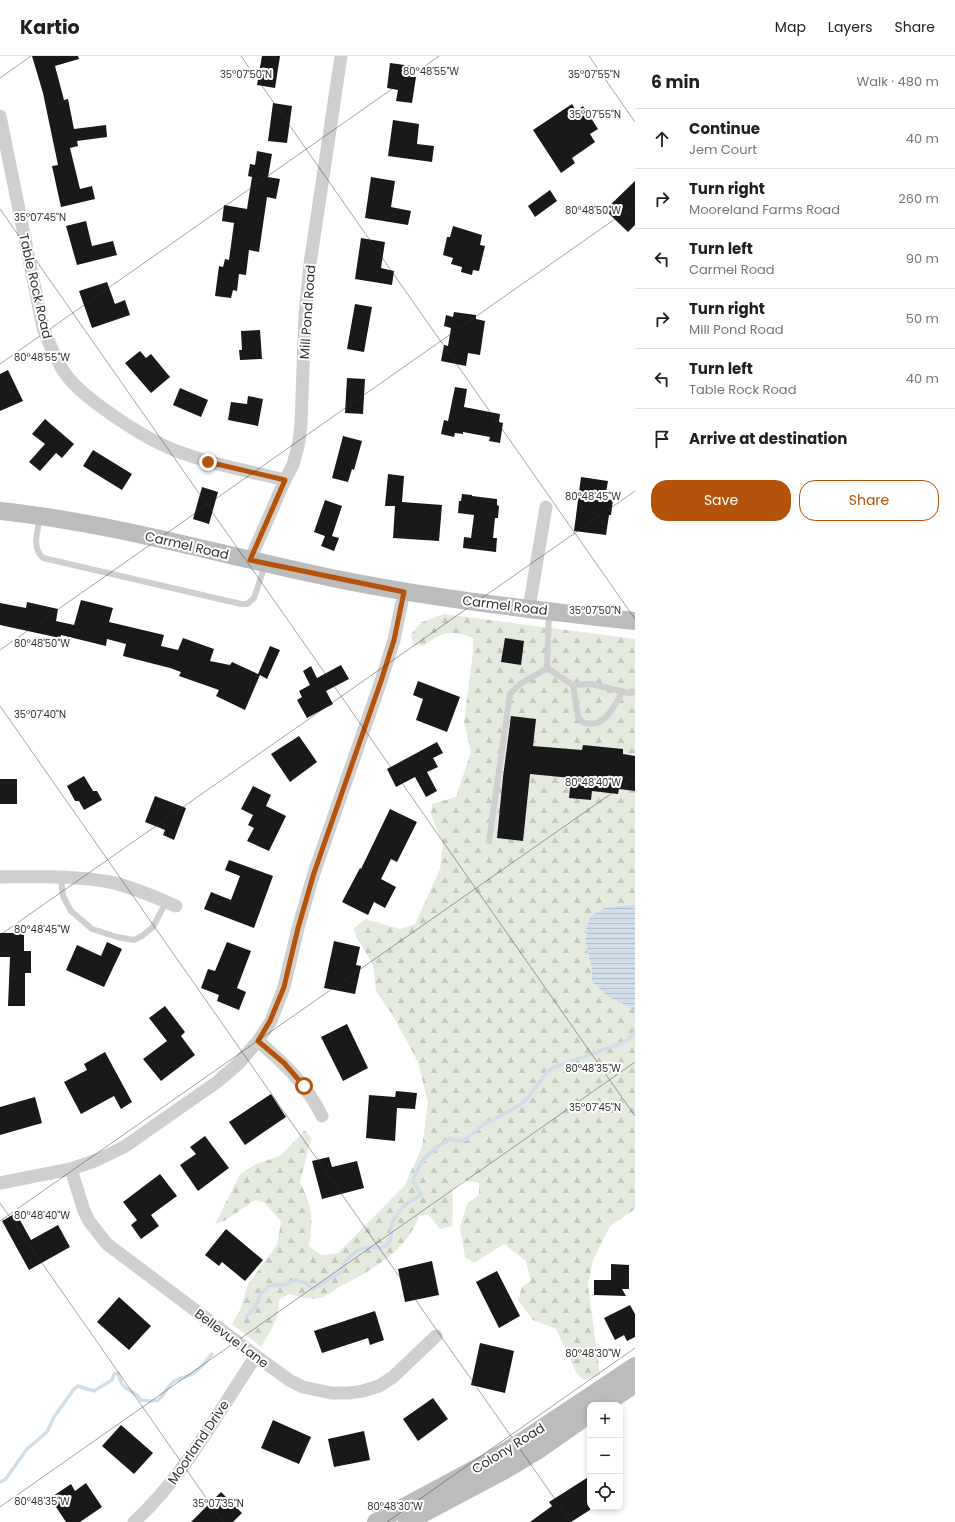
<!DOCTYPE html>
<meta charset="utf-8">
<style>
body{margin:0;font-family:Poppins,sans-serif;background:#f6f6f6;color:#202124}
.controls{position:absolute;right:12px;bottom:12px;display:grid;overflow:hidden;border-radius:8px;box-shadow:0 2px 6px #0003}
.controls button{width:36px;height:36px;display:grid;place-items:center;padding:0;border:0;border-bottom:1px solid #e0e0e0;background:#fff;color:#202124;font:20px sans-serif}
.stop{position:absolute;width:12px;height:12px;margin:-9px;border:3px solid #b45309;border-radius:50%;background:#fff}
.stop.end{background:#b45309;border-color:#fff;box-shadow:0 1px 4px #0008}
.list{margin:0;padding:0;list-style:none}
h2{display:flex;justify-content:space-between;align-items:center;height:52px;margin:0;padding:0 16px;font-size:17px}
h2 small{font-size:13px;font-weight:400;color:#757577}
.list li{display:grid;grid-template-columns:26px 1fr auto;gap:12px;align-items:center;box-sizing:border-box;height:60px;padding:0 16px;border-top:1px solid #e0e0e0}
.list b{display:block;font-size:15px;white-space:nowrap}
.list p{margin:0;font-size:13px;white-space:nowrap;color:#757577}
.list em{font-size:13px;font-style:normal;color:#757577}
.actions{display:flex;gap:8px;padding:12px 16px}
.actions a{flex:1;padding:9px 0;border:1px solid #b45309;border-radius:16px;text-align:center;font-size:14px;color:#b45309}
.actions .main{background:#b45309;color:#fff}
.icon{flex:none;width:22px;height:22px;fill:none;stroke:currentColor;stroke-width:2;stroke-linecap:round;stroke-linejoin:round}
.map{position:relative;flex:none;width:635px;height:1466px;overflow:hidden}
header{display:flex;align-items:center;gap:24px;box-sizing:border-box;height:56px;padding:0 20px;background:#fff;border-bottom:1px solid #e0e0e0}
header strong{font-size:19px}
nav{display:flex;gap:22px;margin-inline-start:auto;font-size:14px}
main{display:flex}
aside{flex:1;background:#fff}
.map>svg:first-child{display:block}
.forest{fill:url(#forest-firs)}
.water{fill:url(#water-rules)}
.lines{fill:none;stroke-linecap:round;stroke-linejoin:round}
.stream{stroke:#d0deea;stroke-width:3.5}
.building{fill:#191919}
.service{stroke:#cfcfcf;stroke-width:6}
.minor{stroke:#cfcfcf;stroke-width:13}
.secondary{stroke:#bcbcbc;stroke-width:18}
.route{stroke:#b45309;stroke-width:5}
.ticks{fill:none;stroke:#323232;stroke-width:1;stroke-opacity:0.45}
.labels{text-anchor:middle;stroke-width:4;stroke-linejoin:round;paint-order:stroke}
.street-label{font-size:13px;fill:#323232;stroke:#fff}
.ticks-label{font-size:10px;text-anchor:middle;fill:#323232;stroke:#fff;stroke-width:4;stroke-linejoin:round;paint-order:stroke}
</style>
<header>
<strong>Kartio</strong>
<nav><a>Map</a><a>Layers</a><a>Share</a></nav>
</header>
<main>
<div class="map">
<svg width="635" height="1466" viewBox="0 0 635 1466">
<defs>
<pattern id="forest-firs" width="22" height="20" patternUnits="userSpaceOnUse"><rect width="22" height="20" fill="#e4eade"/><path d="M5 1l3.5 6h-7zM16 11l3.5 6h-7z" fill="#c4c9bf"/></pattern>
<pattern id="water-rules" width="6" height="5" patternUnits="userSpaceOnUse"><rect width="6" height="5" fill="#d0deea"/><path d="M0 2.5h6" fill="none" stroke="#b3bfc9"/></pattern>
</defs>
<rect width="100%" height="100%" fill="#fff"/>
<path class="forest" d="M444 558 635 583V848L604 852 586 872 587 880 585 884 592 914V926L609 941 635 954V1153L610 1170 593 1204 588 1229 600 1319 584 1324 577 1318 556 1273 533 1264 518 1244 522 1231 531 1225 526 1205 504 1188 474 1207 465 1201 460 1171 467 1148 479 1139V1127L464 1124 452 1134 453 1150 452 1170 440 1173 429 1159 419 1160C407 1195 372 1214 341 1230 335 1234 327 1240 320 1242 309 1244 299 1241 289 1238L279 1244C280 1261 270 1276 261 1291L232 1268 241 1252 248 1228 277 1189 281 1166 265 1147 255 1144 226 1164 215 1168 240 1118 256 1108 280 1100 305 1074 311 1082 300 1126C313 1152 313 1162 309 1190L321 1199 338 1197 405 1129 422 1091 428 1047 418 1006 393 960 376 935 373 909 356 880 354 872 365 863 400 873 415 868 440 813 443 788 431 758 432 748 456 741 471 696 464 666 473 596V582C449 573 443 576 423 590L413 588 411 578 422 566Z"/>
<polygon class="water" points="635,848 635,954 609,941 592,926 592,914 585,884 587,880 586,872 591,860 604,852"/>
<g class="lines">
<g class="stream">
<path d="M246 1261 256 1250 261 1237 271 1229H284L296 1224 306 1227 313 1233 340 1217C343 1206 356 1191 369 1191 375 1191 382 1193 387 1189 395 1182 388 1171 394 1163 397 1158 402 1152 406 1148 411 1144 417 1144 421 1138L413 1125C420 1103 431 1095 449 1083L459 1085 466 1083 483 1069 520 1049 528 1042 547 1016 555 1011 625 986 632 980 635 976"/>
<path d="M0 1426 5 1424 27 1393 47 1376 54 1361 74 1333 78 1330 94 1335 112 1324 114 1318 118 1317C124 1340 131 1329 141 1344 166 1348 159 1340 172 1327 177 1322 187 1321 192 1318 201 1313 206 1305 212 1298"/>
</g>
</g>
<g class="building">
<polygon points="32,0 78,0 79,3 55,10 64,44 68,43 74,73 106,69 107,81 77,85 78,90 70,92 80,133 92,130 95,143 61,151 52,110 58,109 43,37"/>
<polygon points="262,0 280,0 275,32 257,29"/>
<polygon points="390,7 412,10 411,21 416,21 412,47 396,45 398,34 387,32"/>
<polygon points="273,47 292,50 287,87 268,85"/>
<polygon points="572,48 576,55 583,50 598,73 590,78 595,86 572,102 575,107 561,117 533,74"/>
<polygon points="393,64 419,68 417,88 434,90 432,106 388,100"/>
<polygon points="257,95 272,98 268,121 280,123 276,143 267,141 259,196 249,194 246,219 239,218 237,235 233,234 231,242 215,240 219,210 223,211 225,203 229,204 234,167 222,165 224,149 247,153 252,121 248,120 250,108 255,109"/>
<polygon points="371,121 395,125 391,151 411,155 408,169 365,162"/>
<polygon points="635,125 635,169 628,176 605,154"/>
<polygon points="550,134 557,145 535,161 528,150"/>
<polygon points="86,165 92,190 113,185 117,199 77,209 66,170"/>
<polygon points="453,170 482,179 480,189 485,190 479,215 473,214 472,219 461,216 462,211 451,208 453,202 443,199 447,181 450,181"/>
<polygon points="361,182 385,186 381,212 394,215 392,229 355,223"/>
<polygon points="107,226 115,248 125,244 130,259 92,272 79,235"/>
<polygon points="355,248 372,251 364,296 347,293"/>
<polygon points="454,256 476,259 476,263 485,265 480,299 468,297 466,310 441,305 444,289 448,290 451,272 444,270 446,259 453,261"/>
<polygon points="260,274 262,303 240,304 239,294 242,294 241,275"/>
<polygon points="140,295 146,302 151,298 170,321 151,337 125,307"/>
<polygon points="8,314 23,345 0,355 0,318"/>
<polygon points="347,322 365,323 363,358 345,357"/>
<polygon points="455,331 467,333 464,351 500,358 499,366 503,367 500,387 489,385 490,381 463,376 463,378 455,377 454,381 441,378 444,364 448,365"/>
<polygon points="180,332 208,344 201,361 173,349"/>
<polygon points="248,340 263,343 258,370 228,364 231,346 247,348"/>
<polygon points="45,363 74,388 62,402 56,397 40,415 29,406 45,388 32,378"/>
<polygon points="343,380 362,385 354,414 352,413 348,426 332,422"/>
<polygon points="93,394 132,418 122,434 83,410"/>
<polygon points="388,418 404,420 402,446 442,449 439,485 393,482 395,450 385,450"/>
<polygon points="581,421 608,425 605,443 613,444 611,459 609,459 606,479 574,475"/>
<polygon points="202,431 218,436 209,468 193,463"/>
<polygon points="462,438 472,439 472,440 497,443 497,449 499,450 498,462 495,462 493,482 497,482 496,496 463,492 464,481 471,482 474,459 458,457 459,445 461,445"/>
<polygon points="325,444 342,450 332,480 339,482 334,495 321,490 325,480 314,476"/>
<polygon points="81,544 113,552 109,566 164,579 161,590 178,594 183,582 214,593 210,605 230,609 232,606 258,618 270,590 280,594 267,623 260,619 245,654 216,640 219,634 179,620 181,616 170,612 123,600 126,588 107,583 106,590 61,579 60,582 0,569 0,547 26,552 27,546 58,553 56,565 74,569"/>
<polygon points="505,582 524,585 521,609 501,606"/>
<polygon points="341,609 349,623 326,635 333,648 307,662 297,644 302,641 299,635 310,629 303,615 311,610 317,622"/>
<polygon points="418,625 460,641 447,676 416,664 423,643 413,639"/>
<polygon points="511,660 536,663 533,690 582,694 583,689 623,693 623,698 635,700 635,735 619,733 618,738 592,735 591,744 569,742 571,722 530,718 523,785 497,782 503,721"/>
<polygon points="299,680 317,706 290,726 271,698"/>
<polygon points="437,686 443,697 433,702 438,711 427,716 437,735 426,741 415,721 396,731 387,713"/>
<polygon points="84,720 93,735 97,735 102,744 84,754 79,745 75,745 67,730"/>
<rect x="0" y="723" width="17" height="25"/>
<polygon points="253,730 271,739 266,750 286,760 269,795 247,785 254,772 248,769 253,759 241,753"/>
<polygon points="155,740 186,752 174,784 163,779 165,774 145,766"/>
<polygon points="390,753 417,766 397,806 391,803 381,823 396,831 385,852 374,846 368,859 342,846 360,812 361,813"/>
<polygon points="229,804 273,820 254,872 204,853 211,836 231,844 240,820 225,814"/>
<polygon points="0,877 24,877 24,895 31,895 31,917 25,917 25,950 8,950 10,901 0,901"/>
<polygon points="334,885 360,891 356,909 361,910 355,938 324,932"/>
<polygon points="107,886 122,893 104,931 66,914 77,889 101,900"/>
<polygon points="227,886 251,895 237,932 246,936 239,954 217,945 219,939 201,932 208,913 215,915"/>
<polygon points="165,950 185,976 181,980 195,999 161,1025 143,1003 167,985 149,962"/>
<polygon points="347,968 368,1012 343,1025 321,981"/>
<polygon points="105,996 132,1046 121,1053 114,1040 81,1058 64,1026 87,1014 84,1008"/>
<polygon points="396,1035 417,1037 415,1053 397,1052 395,1085 366,1082 369,1039 395,1041"/>
<polygon points="271,1038 286,1061 245,1089 229,1066"/>
<polygon points="35,1041 42,1067 0,1079 0,1051"/>
<polygon points="205,1080 229,1112 198,1135 180,1109 196,1098 190,1091"/>
<polygon points="329,1101 332,1111 357,1105 364,1132 322,1143 312,1105"/>
<polygon points="160,1118 177,1140 151,1159 159,1170 141,1183 131,1169 137,1164 123,1146"/>
<polygon points="16,1157 31,1184 58,1169 70,1191 29,1214 2,1165"/>
<polygon points="226,1173 263,1204 245,1225 222,1206 219,1210 205,1199"/>
<polygon points="432,1205 439,1239 405,1246 398,1213"/>
<polygon points="611,1208 629,1209 629,1233 622,1233 626,1240 594,1239 594,1224 611,1224"/>
<polygon points="497,1215 520,1260 499,1272 476,1226"/>
<polygon points="119,1241 151,1270 129,1294 97,1266"/>
<polygon points="630,1249 635,1258 635,1281 627,1285 624,1279 615,1284 604,1262"/>
<polygon points="375,1255 384,1284 370,1289 368,1282 322,1297 314,1275"/>
<polygon points="480,1287 514,1295 505,1337 471,1329"/>
<polygon points="433,1342 448,1363 418,1385 403,1363"/>
<polygon points="273,1364 311,1381 299,1408 261,1392"/>
<polygon points="121,1369 153,1397 134,1418 102,1390"/>
<polygon points="364,1375 370,1404 334,1411 328,1383"/>
<polygon points="590,1420 590,1454 571,1466 530,1466 552,1450 549,1446"/>
<polygon points="86,1427 102,1451 80,1466 66,1466 50,1442 71,1428 75,1435"/>
<polygon points="221,1436 242,1457 233,1466 191,1466"/>
</g>
<g class="lines">
<g class="service">
<path d="M40 461C38 475 31 491 43 502L241 548H247L254 542 265 509"/>
<polyline points="547,612 573,629 591,628 629,637 635,636"/>
<path d="M573 629 578 661 584 667C588 667 593 668 596 667 607 665 618 645 622 636"/>
<polyline points="489,785 510,638 520,628 547,612 549,556"/>
<polyline points="61,822 63,840 71,855 92,873 117,881 134,884 142,880 153,871 166,846"/>
</g>
<g class="minor">
<path d="M0 60 43 272C49 287 55 302 64 316 76 333 94 346 111 358 131 372 152 385 174 394 210 408 248 415 285 424"/>
<polyline points="250,504 285,424 293,409 299,386 301,368 305,259 310,208 341,0"/>
<polyline points="529,552 546,451"/>
<path d="M0 821C37 821 74 819 110 826 133 831 155 841 176 850"/>
<path d="M258 985C284 1007 307 1029 322 1060"/>
<polyline points="71,1113 84,1155 89,1165 107,1188 256,1300 289,1324 303,1331 331,1337 349,1337 363,1335 379,1330 393,1321 436,1280"/>
<polyline points="0,1127 71,1113 97,1104 124,1091 217,1026 238,1008 258,985 271,965 284,931 298,872 314,817 381,625 394,584 404,536"/>
<path d="M134 1466C183 1422 219 1355 256 1300"/>
</g>
<g class="secondary">
<path d="M0 455C114 467 224 500 337 523 435 543 535 554 635 565"/>
<polyline points="604,1349 635,1328"/>
<polyline points="376,1466 486,1407 521,1386 635,1310"/>
<polyline points="407,1466 505,1414 540,1393 590,1358"/>
</g>
</g>
<g class="lines">
<polyline class="route" points="208,406 285,424 250,504 404,536 394,584 381,625 314,817 298,872 284,931 270,965 258,985 284,1007 304,1030"/>
</g>
<path class="ticks" d="M241 0 635 563M589 0 635 66M0 22 31 0M0 153 635 1060M0 308 439 0M0 594 635 149M0 650 571 1466M0 879 635 435M0 1147 223 1466M0 1165 635 721M0 1451 635 1006M387 1466 635 1292"/>
<g class="labels">
<g class="street-label">
<text transform="translate(36 230) rotate(77)" y="5">Table Rock Road</text>
<text transform="translate(307 256) rotate(-86)" y="5">Mill Pond Road</text>
<text transform="translate(187 489) rotate(13)" y="5">Carmel Road</text>
<text transform="translate(505 549) rotate(7)" y="5">Carmel Road</text>
<text transform="translate(232 1282) rotate(37)" y="5">Bellevue Lane</text>
<text transform="translate(198 1386) rotate(-56)" y="5">Moorland Drive</text>
<text transform="translate(508 1392) rotate(-32)" y="5">Colony Road</text>
</g>
</g>
<g class="ticks-label">
<text x="431" y="19">80°48'55"W</text>
<text x="246" y="22">35°07'50"N</text>
<text x="594" y="22">35°07'55"N</text>
<text x="595" y="62">35°07'55"N</text>
<text x="593" y="158">80°48'50"W</text>
<text x="40" y="165">35°07'45"N</text>
<text x="42" y="305">80°48'55"W</text>
<text x="593" y="444">80°48'45"W</text>
<text x="595" y="558">35°07'50"N</text>
<text x="42" y="591">80°48'50"W</text>
<text x="40" y="662">35°07'40"N</text>
<text x="593" y="730">80°48'40"W</text>
<text x="42" y="877">80°48'45"W</text>
<text x="593" y="1016">80°48'35"W</text>
<text x="595" y="1055">35°07'45"N</text>
<text x="42" y="1163">80°48'40"W</text>
<text x="593" y="1301">80°48'30"W</text>
<text x="42" y="1449">80°48'35"W</text>
<text x="218" y="1451">35°07'35"N</text>
<text x="395" y="1454">80°48'30"W</text>
</g>
</svg>
<div class="controls">
<button>+</button>
<button>−</button>
<button><svg class="icon" aria-label="locate" viewBox="0 0 24 24"><circle cx="12" cy="12" r="6"/><path d="M12 2v4M12 18v4M2 12h4M18 12h4"/></svg></button>
</div>
<div class="stop" style="left:304px;top:1030px"></div>
<div class="stop end" style="left:208px;top:406px"></div>
</div>
<aside>
<h2>6 min<small>Walk · 480 m</small></h2>
<ul class="list">
<li><svg class="icon" aria-label="ahead" viewBox="0 0 24 24"><path d="M12 20V5M6 11l6-6 6 6"/></svg><div><b>Continue</b><p>Jem Court</p></div><em>40 m</em></li>
<li><svg class="icon" aria-label="right" viewBox="0 0 24 24"><path d="M7 20v-9h11M14 6l5 5-5 5"/></svg><div><b>Turn right</b><p>Mooreland Farms Road</p></div><em>260 m</em></li>
<li><svg class="icon" aria-label="left" viewBox="0 0 24 24"><path d="M17 20v-9H6M10 6l-5 5 5 5"/></svg><div><b>Turn left</b><p>Carmel Road</p></div><em>90 m</em></li>
<li><svg class="icon" aria-label="right" viewBox="0 0 24 24"><path d="M7 20v-9h11M14 6l5 5-5 5"/></svg><div><b>Turn right</b><p>Mill Pond Road</p></div><em>50 m</em></li>
<li><svg class="icon" aria-label="left" viewBox="0 0 24 24"><path d="M17 20v-9H6M10 6l-5 5 5 5"/></svg><div><b>Turn left</b><p>Table Rock Road</p></div><em>40 m</em></li>
<li><svg class="icon" aria-label="arrive" viewBox="0 0 24 24"><path d="M6 21V4h12l-3 4 3 4H6"/></svg><div><b>Arrive at destination</b></div></li>
</ul>
<div class="actions"><a class="main">Save</a><a>Share</a></div>
</aside>
</main>
